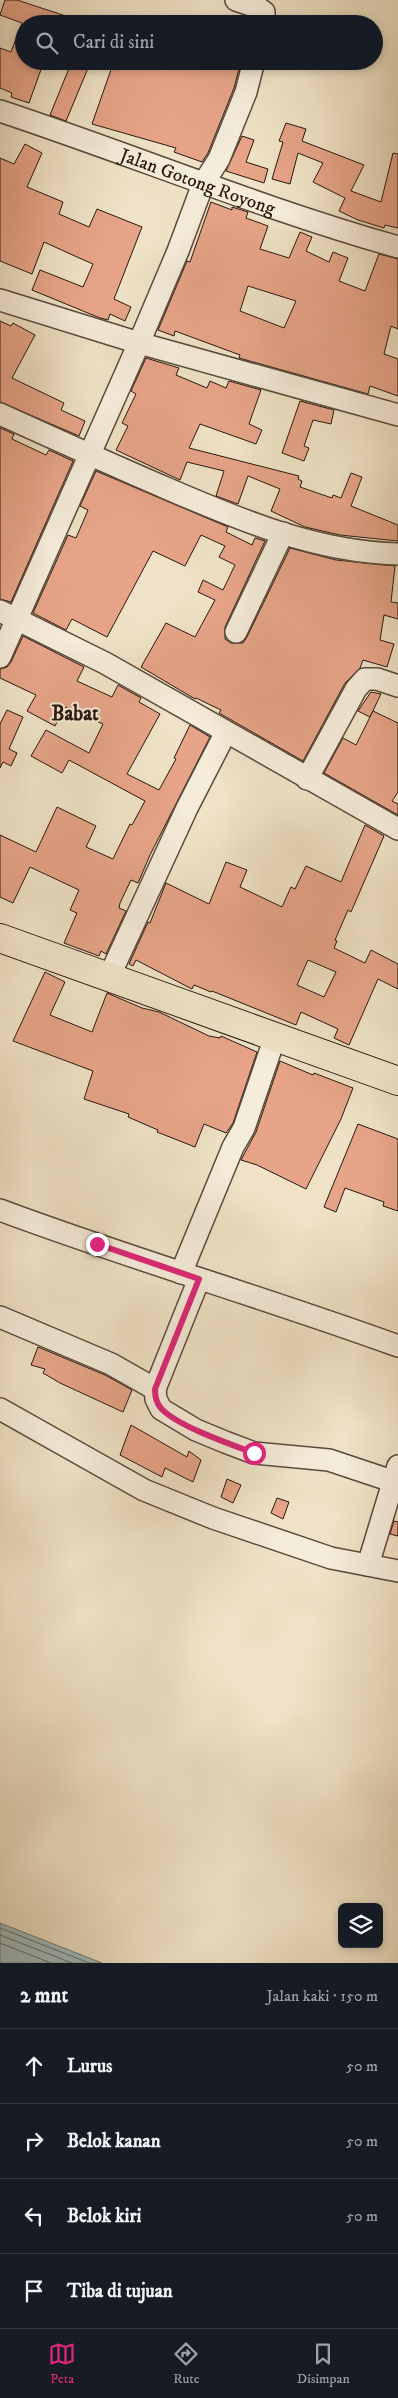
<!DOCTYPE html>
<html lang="id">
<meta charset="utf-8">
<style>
body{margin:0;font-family:"IM FELL DW Pica",serif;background:#242831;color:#f1f3f6}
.controls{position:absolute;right:15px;bottom:15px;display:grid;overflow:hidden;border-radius:8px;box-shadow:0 2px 8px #0003}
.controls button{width:45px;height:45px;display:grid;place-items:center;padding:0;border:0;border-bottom:1px solid #363941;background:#171b24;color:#f1f3f6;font:25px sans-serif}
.stop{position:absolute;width:15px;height:15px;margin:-11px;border:4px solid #db2777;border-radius:50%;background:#fff}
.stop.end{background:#db2777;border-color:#fff;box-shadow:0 1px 5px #0008}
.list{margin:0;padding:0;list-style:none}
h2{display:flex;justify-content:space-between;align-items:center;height:65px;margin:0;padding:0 20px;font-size:21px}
h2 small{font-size:16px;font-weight:400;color:#9ea1a6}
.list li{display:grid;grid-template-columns:32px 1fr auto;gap:15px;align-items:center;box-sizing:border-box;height:75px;padding:0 20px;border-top:1px solid #363941}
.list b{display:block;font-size:19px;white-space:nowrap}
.list em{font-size:16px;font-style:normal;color:#9ea1a6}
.icon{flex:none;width:28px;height:28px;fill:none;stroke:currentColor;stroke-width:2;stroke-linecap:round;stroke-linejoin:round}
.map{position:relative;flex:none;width:398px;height:1963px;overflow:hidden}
.search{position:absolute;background:#171b24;box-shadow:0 2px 8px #0003;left:15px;right:15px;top:15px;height:55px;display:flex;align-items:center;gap:12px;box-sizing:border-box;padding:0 18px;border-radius:28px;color:#9ea1a6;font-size:19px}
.sheet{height:365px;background:#171b24}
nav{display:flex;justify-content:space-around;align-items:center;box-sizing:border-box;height:70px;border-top:1px solid #363941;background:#171b24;font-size:14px;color:#9ea1a6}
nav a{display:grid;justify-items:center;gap:2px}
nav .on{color:#db2777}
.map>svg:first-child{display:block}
.water{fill:#9ebcbf;stroke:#6f7a78}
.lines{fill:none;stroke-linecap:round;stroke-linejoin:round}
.shore{stroke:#636a66;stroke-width:1}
.building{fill:#e7a488;stroke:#28180e;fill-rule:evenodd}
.minor-casing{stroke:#5a4a3c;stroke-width:24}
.highway-casing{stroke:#28180e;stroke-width:30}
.minor{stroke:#f5ecda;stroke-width:21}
.highway{stroke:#efe2c6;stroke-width:28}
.route{stroke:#db2777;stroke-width:6}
.labels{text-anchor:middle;stroke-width:4;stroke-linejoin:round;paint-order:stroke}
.street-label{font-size:19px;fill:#28180e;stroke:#f5ecda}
.quarter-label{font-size:21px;font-weight:bold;fill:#28180e;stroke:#f5ecda}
</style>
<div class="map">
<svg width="398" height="1963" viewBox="0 0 398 1963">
<rect width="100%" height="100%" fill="#efe2c6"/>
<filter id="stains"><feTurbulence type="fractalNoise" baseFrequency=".004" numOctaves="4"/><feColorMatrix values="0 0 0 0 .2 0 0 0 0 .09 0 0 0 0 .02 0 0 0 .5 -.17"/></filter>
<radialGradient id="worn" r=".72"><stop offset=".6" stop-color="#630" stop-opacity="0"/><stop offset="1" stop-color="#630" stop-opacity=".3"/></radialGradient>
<polygon class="water" points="0,1923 102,1963 0,1963"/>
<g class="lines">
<g class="shore">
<polyline points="0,1928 89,1963"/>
<polyline points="0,1935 72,1963"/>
<polyline points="0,1943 51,1963"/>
</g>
</g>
<g class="building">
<polygon points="5,0 17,0 81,21 81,24 24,24 24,61 44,61 29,103 11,97 12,93 0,88 0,48 11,52 22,23 0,15"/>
<polygon points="72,61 91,61 66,121 50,115"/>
<polygon points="114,61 241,61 234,88 208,153 202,162 174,152 176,148 92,124"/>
<polygon points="286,123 306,129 302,141 364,165 351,191 381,202 393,153 398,154 398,228 385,225 384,228 358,220 339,211 345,198 313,182 323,163 298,153 290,184 272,179 283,142 279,141"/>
<polygon points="242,136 254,140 246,162 268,169 264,183 226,171"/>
<polygon points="25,144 42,153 27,187 63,202 59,214 89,227 97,209 142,227 114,299 131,307 125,321 110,314 108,320 100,318 32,290 40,270 83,287 93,264 77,257 44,242 32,274 0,261 0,158 14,164"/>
<path d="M211 202 232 210V207L248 212 246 218 268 226 260 249 289 258 300 232 312 237 306 251 329 262 333 252 348 258 339 281 365 291 379 254 398 259V329L391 326 384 354 398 359V396L370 386 368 394 239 358 240 355 175 331 174 336 158 330 187 261 190 262ZM248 286 296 301 284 328 240 311Z"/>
<polygon points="0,321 11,326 13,323 35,335 12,378 64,403 61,410 85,421 79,436 0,402"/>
<polygon points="146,358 179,368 176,375 207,388 210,381 226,388 229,381 261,390 249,424 262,430 256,444 200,424 189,448 299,476 298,479 302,481 300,487 332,498 333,495 341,498 351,473 362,477 351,506 398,525 398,541 340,535 305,527 271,511 280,489 248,476 238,504 216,496 224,471 187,462 180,480 116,450 128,426 122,423 136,394 131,391"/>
<polygon points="300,401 334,410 331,424 313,420 304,446 309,448 304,461 282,453"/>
<polygon points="0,428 14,434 12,439 46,455 49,450 73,461 11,602 0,599"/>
<polygon points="96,471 228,527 226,532 252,545 255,538 265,541 225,627 225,639 231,643 243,643 247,637 290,548 336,560 395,566 391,602 398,603 398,619 384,615 380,640 394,644 387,667 363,660 360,668 345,683 303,761 219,713 221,710 196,698 195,699 141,667 166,623 195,637 215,600 198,592 203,580 223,590 235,565 219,557 225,546 201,535 185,566 153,551 107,637 72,619 66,630 33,613 68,535 76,538 88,510 80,506"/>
<polygon points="23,636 84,667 77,681 112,697 118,685 141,698 139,702 160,714 127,774 159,790 176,759 174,758 190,725 210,737 150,855 138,883 131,880 120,903 119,908 126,911 106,954 101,951 99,956 64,943 77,913 70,910 79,890 30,867 13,903 0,897 0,835 36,852 57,807 96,826 86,847 113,859 130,824 132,825 145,801 69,760 62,773 31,756 46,730 89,753 103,724 65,707 55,726 27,711 36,695 0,678 0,669 7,667 11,662"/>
<polygon points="371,692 381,694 370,717 358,711"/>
<polygon points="7,710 23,717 9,749 17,753 11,766 3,762 0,768 0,724"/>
<polygon points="373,711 398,723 398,792 392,801 398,804 398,815 324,773 343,738 356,745"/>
<path d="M365 825 384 836 351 912 348 910 335 940 337 941 334 948 365 963 371 950 398 964V989L378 979 349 1045 334 1038 338 1029 301 1012 296 1025 212 991 211 992 194 985 192 989 136 960 133 966 129 964 148 922 150 923 166 883 209 904 226 862 247 870 240 887 282 907 291 887 295 889 306 866 341 882ZM308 960 336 972 324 997 297 985Z"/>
<polygon points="45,972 65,982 50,1015 92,1032 107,993 142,1008 159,1012 209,1036 220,1038 221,1036 257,1052 233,1123 226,1133 204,1124 195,1147 157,1132 158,1130 128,1117 129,1114 84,1099 93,1071 13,1041"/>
<polygon points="280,1061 313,1075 314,1073 353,1088 341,1119 306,1189 257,1165 241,1160 256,1132"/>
<polygon points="358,1124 398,1139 398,1211 383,1206 384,1202 345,1188 336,1212 324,1207"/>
<polygon points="38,1347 105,1375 132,1390 123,1412 60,1383 43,1373 45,1369 31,1365"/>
<polygon points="131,1425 187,1457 189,1451 201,1460 193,1482 165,1468 162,1477 120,1455"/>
<polygon points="227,1479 241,1485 233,1503 221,1497"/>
<polygon points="277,1498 289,1502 283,1519 271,1513"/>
<polygon points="394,1521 398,1522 398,1536 390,1534"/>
</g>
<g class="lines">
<defs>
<g id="minor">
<polyline points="236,0 257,7 264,12 264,24"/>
<path id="s1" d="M0 111C133 155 263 209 398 247"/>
<polyline points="0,300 139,343 398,415"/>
<path d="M0 414C55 439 110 464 166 488 240 520 316 552 398 554"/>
<polyline points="0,611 105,663 398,829"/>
<polyline points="236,632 283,533"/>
<polyline points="0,657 139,343 178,251 203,184 219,159 246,92 254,61"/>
<polyline points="307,779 356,689 365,679 377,679 398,686"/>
<polyline points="109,977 187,808 226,732"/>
<path d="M0 1210C131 1259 266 1298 398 1346"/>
<polyline points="181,1273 233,1147 244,1128 275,1037"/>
<polyline points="0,1317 111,1364 155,1389 156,1399 161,1409 196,1430 225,1442 254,1453 329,1460 398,1483"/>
<polyline points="155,1389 199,1279"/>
<polyline points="0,1409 144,1490 213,1518 331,1558 398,1571"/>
<polyline points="368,1565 398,1466"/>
</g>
<polyline id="highway" points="0,938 398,1081"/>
</defs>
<use href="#minor" class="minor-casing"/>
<use href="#highway" class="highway-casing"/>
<use href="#minor" class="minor"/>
<use href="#highway" class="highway"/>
</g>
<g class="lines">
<path class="route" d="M97 1244 199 1279 155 1389C155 1396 156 1402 160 1407 174 1425 232 1445 254 1453"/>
</g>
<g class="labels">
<g class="street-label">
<text dy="7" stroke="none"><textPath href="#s1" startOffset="210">Jalan Gotong Royong</textPath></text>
</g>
<g class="quarter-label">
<text x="75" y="720">Babat</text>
</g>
</g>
<rect width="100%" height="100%" filter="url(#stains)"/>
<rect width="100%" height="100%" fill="url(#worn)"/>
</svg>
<div class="controls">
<button><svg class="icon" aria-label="layers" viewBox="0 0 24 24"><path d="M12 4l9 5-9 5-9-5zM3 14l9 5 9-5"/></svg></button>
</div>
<div class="stop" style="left:254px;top:1453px"></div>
<div class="stop end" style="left:97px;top:1244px"></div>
<div class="search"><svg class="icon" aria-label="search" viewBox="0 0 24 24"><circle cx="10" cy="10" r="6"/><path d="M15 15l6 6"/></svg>Cari di sini</div>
</div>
<section class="sheet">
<h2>2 mnt<small>Jalan kaki · 150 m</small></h2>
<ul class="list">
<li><svg class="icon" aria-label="ahead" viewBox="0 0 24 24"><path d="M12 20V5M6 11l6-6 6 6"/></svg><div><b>Lurus</b></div><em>50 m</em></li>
<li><svg class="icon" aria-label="right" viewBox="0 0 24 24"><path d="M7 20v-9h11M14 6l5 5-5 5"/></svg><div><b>Belok kanan</b></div><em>50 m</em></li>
<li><svg class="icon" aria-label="left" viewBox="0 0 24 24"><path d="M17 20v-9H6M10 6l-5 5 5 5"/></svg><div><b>Belok kiri</b></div><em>50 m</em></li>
<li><svg class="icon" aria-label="arrive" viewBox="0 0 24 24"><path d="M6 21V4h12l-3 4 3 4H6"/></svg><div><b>Tiba di tujuan</b></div></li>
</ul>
</section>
<nav>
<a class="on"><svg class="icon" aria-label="map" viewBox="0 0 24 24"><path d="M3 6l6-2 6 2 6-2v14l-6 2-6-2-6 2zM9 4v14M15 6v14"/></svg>Peta</a>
<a><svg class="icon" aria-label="directions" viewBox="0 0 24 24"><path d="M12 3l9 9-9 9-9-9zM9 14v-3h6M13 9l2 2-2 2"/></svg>Rute</a>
<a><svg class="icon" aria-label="saved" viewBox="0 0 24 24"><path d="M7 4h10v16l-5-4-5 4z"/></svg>Disimpan</a>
</nav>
